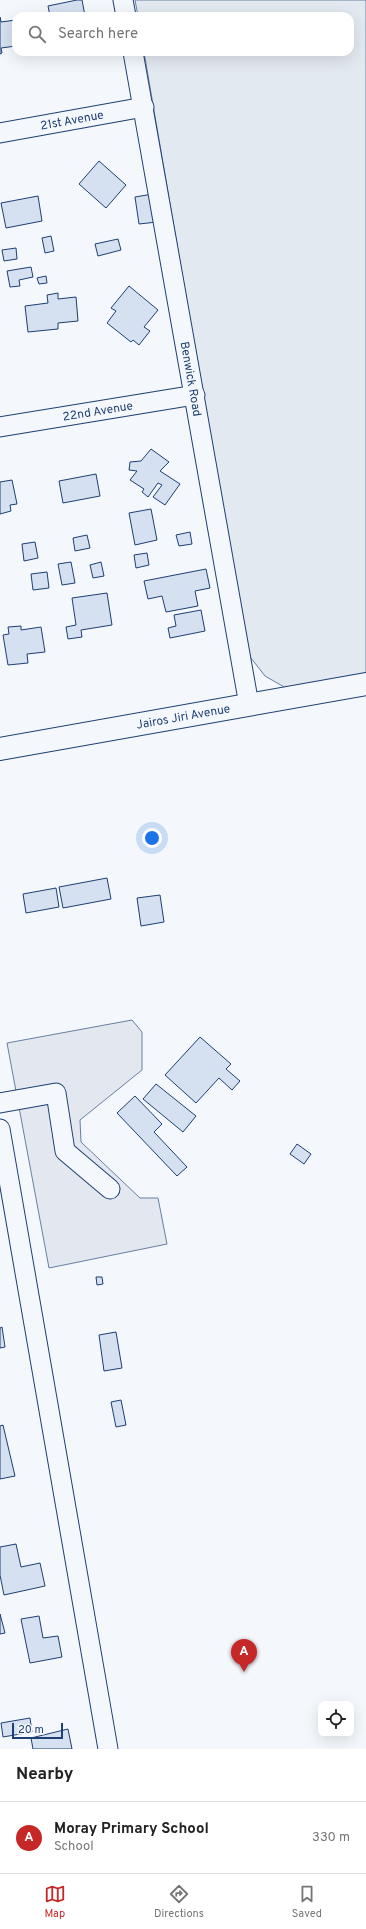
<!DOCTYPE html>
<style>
body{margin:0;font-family:Overpass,sans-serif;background:#f2f2f2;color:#222}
.controls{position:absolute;right:12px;bottom:12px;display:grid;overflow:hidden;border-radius:8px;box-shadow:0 4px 16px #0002}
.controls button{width:36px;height:36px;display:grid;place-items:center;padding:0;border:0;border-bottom:1px solid #e0e0e0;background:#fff;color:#222;font:20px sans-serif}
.scale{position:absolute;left:12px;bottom:10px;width:51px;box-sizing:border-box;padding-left:4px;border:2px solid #1d3f73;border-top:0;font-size:11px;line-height:14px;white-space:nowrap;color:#1d3f73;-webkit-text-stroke:3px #f4f7fb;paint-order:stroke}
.you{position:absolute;left:152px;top:838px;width:14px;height:14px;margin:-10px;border:3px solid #fff;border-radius:50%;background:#1a73e8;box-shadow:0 0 0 6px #1a73e833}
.badge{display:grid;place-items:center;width:26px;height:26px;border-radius:50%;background:#c62828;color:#fff;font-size:13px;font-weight:700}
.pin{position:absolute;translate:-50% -33px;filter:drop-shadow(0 1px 2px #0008)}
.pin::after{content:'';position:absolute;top:21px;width:14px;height:12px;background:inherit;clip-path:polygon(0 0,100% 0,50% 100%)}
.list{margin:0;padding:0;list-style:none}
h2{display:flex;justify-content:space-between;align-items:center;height:52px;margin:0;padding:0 16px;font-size:17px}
h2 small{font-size:13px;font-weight:400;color:#767676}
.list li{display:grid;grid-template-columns:26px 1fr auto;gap:12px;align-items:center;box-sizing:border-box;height:72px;padding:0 16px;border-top:1px solid #e0e0e0}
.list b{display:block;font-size:15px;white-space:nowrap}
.list p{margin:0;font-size:13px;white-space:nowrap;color:#767676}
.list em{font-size:13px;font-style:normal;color:#767676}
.icon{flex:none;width:22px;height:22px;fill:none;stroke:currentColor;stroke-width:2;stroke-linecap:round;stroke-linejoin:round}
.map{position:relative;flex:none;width:366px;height:1749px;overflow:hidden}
.search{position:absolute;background:#fff;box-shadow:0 4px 16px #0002;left:12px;right:12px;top:12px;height:44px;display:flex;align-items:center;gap:10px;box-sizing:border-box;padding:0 14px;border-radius:12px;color:#767676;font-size:15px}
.sheet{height:124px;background:#fff}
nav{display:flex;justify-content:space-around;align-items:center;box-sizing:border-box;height:56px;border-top:1px solid #e0e0e0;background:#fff;font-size:11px;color:#767676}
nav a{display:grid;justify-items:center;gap:2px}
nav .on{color:#c62828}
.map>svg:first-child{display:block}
.green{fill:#e3e9f0;stroke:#687fa3}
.parking{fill:#e3e8f0;stroke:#687fa3}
.building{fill:#d5e0f0;stroke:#1d3f73}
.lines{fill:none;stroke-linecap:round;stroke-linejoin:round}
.minor-casing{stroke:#1d3f73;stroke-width:21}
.major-casing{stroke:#1d3f73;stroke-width:24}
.minor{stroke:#f4f7fb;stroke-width:19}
.major{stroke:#f4f7fb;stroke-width:22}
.labels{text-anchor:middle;stroke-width:3;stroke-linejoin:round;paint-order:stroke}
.street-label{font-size:12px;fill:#1d3f73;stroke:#f4f7fb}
</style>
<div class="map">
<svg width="366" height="1749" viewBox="0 0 366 1749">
<rect width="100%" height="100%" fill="#f4f7fb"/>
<polygon class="green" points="135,0 366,0 366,674 286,688 265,676 247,653 144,52 350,52 350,16 138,16"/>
<polygon class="parking" points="132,1020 142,1032 142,1070 80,1120 81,1142 140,1198 158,1198 167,1244 49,1268 7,1043"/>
<g class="building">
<polygon points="77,0 82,0 85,16 50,16 48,6"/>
<polygon points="0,17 1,22 16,20 16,46 1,48 2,53 0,54"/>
<polygon points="99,161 126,185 106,208 79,184"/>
<polygon points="153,194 157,222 139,224 135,197"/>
<polygon points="38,196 42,221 6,228 1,203"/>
<polygon points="51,236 54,251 45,253 42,238"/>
<polygon points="118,239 121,250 98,256 95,244"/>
<polygon points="16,248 17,259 4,261 2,250"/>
<polygon points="31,267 33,277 19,280 20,286 10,287 7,271"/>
<polygon points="46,276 47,283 39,284 37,278"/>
<polygon points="129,286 158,310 144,327 150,331 139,345 133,340 131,342 107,323 116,311 111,308"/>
<polygon points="58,293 58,299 76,297 78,321 58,323 58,329 28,332 25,306 48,303 47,295"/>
<polygon points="151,449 169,462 160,471 180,484 165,505 153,497 162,485 158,483 148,497 142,492 144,489 130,480 137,471 129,470 130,462 141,461"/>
<polygon points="96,474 100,496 63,503 59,481"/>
<polygon points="12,480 17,504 10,505 11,511 0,514 0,482"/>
<polygon points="151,509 157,540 135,545 129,513"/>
<polygon points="190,532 192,544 179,546 176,535"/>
<polygon points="87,535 90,548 75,551 73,538"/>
<polygon points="35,542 38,558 24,561 22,544"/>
<polygon points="147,553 149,565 136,568 134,555"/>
<polygon points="71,562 75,583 62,585 58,564"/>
<polygon points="101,562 104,576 93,578 90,565"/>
<polygon points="206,569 210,588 195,591 198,606 166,612 162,596 148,599 144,581"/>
<polygon points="47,572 49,588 33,590 31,574"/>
<polygon points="107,593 112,625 81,630 82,637 68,639 66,627 76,625 72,598"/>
<polygon points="201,610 205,631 170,638 168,628 176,626 174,615"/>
<polygon points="21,626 21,630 41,627 45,652 27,654 28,663 8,665 3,635 9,634 8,627"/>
<polygon points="107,878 111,899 63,908 59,887"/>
<polygon points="56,888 59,907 26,913 23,894"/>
<polygon points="160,895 164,922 141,926 137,898"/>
<polygon points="200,1037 231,1064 226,1069 240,1081 232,1090 219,1078 196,1103 165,1075"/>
<polygon points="156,1084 196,1116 183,1132 143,1099"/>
<polygon points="135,1096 162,1124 154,1132 187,1167 177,1176 117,1113"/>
<polygon points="297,1144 311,1154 304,1164 290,1154"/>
<polygon points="96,1277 102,1277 103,1284 97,1285"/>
<polygon points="2,1327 5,1347 0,1348 0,1328"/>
<polygon points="116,1332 122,1368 104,1371 99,1335"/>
<polygon points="121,1400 126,1425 116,1427 111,1402"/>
<polygon points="3,1425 15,1476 0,1479 0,1426"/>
<polygon points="16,1544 21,1567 40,1563 45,1586 4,1595 0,1575 0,1547"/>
<polygon points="0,1614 5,1633 0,1634"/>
<polygon points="39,1616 43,1638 58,1636 62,1657 30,1663 21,1619"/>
<polygon points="30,1718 32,1732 3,1737 1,1723"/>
<polygon points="68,1729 72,1749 33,1749 31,1738"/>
</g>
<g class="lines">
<defs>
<g id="minor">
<polyline points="123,0 126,16"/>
<path id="s1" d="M133 52 249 705"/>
<path id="s2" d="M0 133 144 107"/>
<path id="s3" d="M0 427 195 395"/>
<polyline points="0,1103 56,1093 65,1151 110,1189"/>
<polyline points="0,1129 108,1749"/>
</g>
<g id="major">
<path id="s4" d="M0 749 366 684"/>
</g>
</defs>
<use href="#minor" class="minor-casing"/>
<use href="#major" class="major-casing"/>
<use href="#minor" class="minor"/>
<use href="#major" class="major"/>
</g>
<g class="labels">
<g class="street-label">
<text dy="4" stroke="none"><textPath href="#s2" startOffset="73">21st Avenue</textPath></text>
<text dy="4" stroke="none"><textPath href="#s1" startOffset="332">Benwick Road</textPath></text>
<text dy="4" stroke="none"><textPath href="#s3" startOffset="99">22nd Avenue</textPath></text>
<text dy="4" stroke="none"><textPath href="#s4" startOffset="186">Jairos Jiri Avenue</textPath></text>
</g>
</g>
</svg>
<div class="controls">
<button><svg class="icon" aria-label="locate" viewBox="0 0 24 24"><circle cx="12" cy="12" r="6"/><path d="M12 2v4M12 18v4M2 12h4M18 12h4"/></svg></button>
</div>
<div class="scale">20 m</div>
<div class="you"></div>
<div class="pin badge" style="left:244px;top:1672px">A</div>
<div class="search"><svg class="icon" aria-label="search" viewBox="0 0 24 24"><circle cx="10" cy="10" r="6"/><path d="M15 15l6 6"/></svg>Search here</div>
</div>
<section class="sheet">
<h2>Nearby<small></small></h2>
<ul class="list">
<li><span class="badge">A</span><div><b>Moray Primary School</b><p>School</p></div><em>330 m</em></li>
</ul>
</section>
<nav>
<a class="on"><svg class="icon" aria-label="map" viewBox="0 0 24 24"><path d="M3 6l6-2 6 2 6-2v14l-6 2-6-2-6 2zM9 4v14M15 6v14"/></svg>Map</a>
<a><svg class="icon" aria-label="directions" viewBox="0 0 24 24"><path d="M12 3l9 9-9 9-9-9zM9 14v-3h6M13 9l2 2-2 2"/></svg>Directions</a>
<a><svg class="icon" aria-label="saved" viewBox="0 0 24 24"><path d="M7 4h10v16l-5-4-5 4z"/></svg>Saved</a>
</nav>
